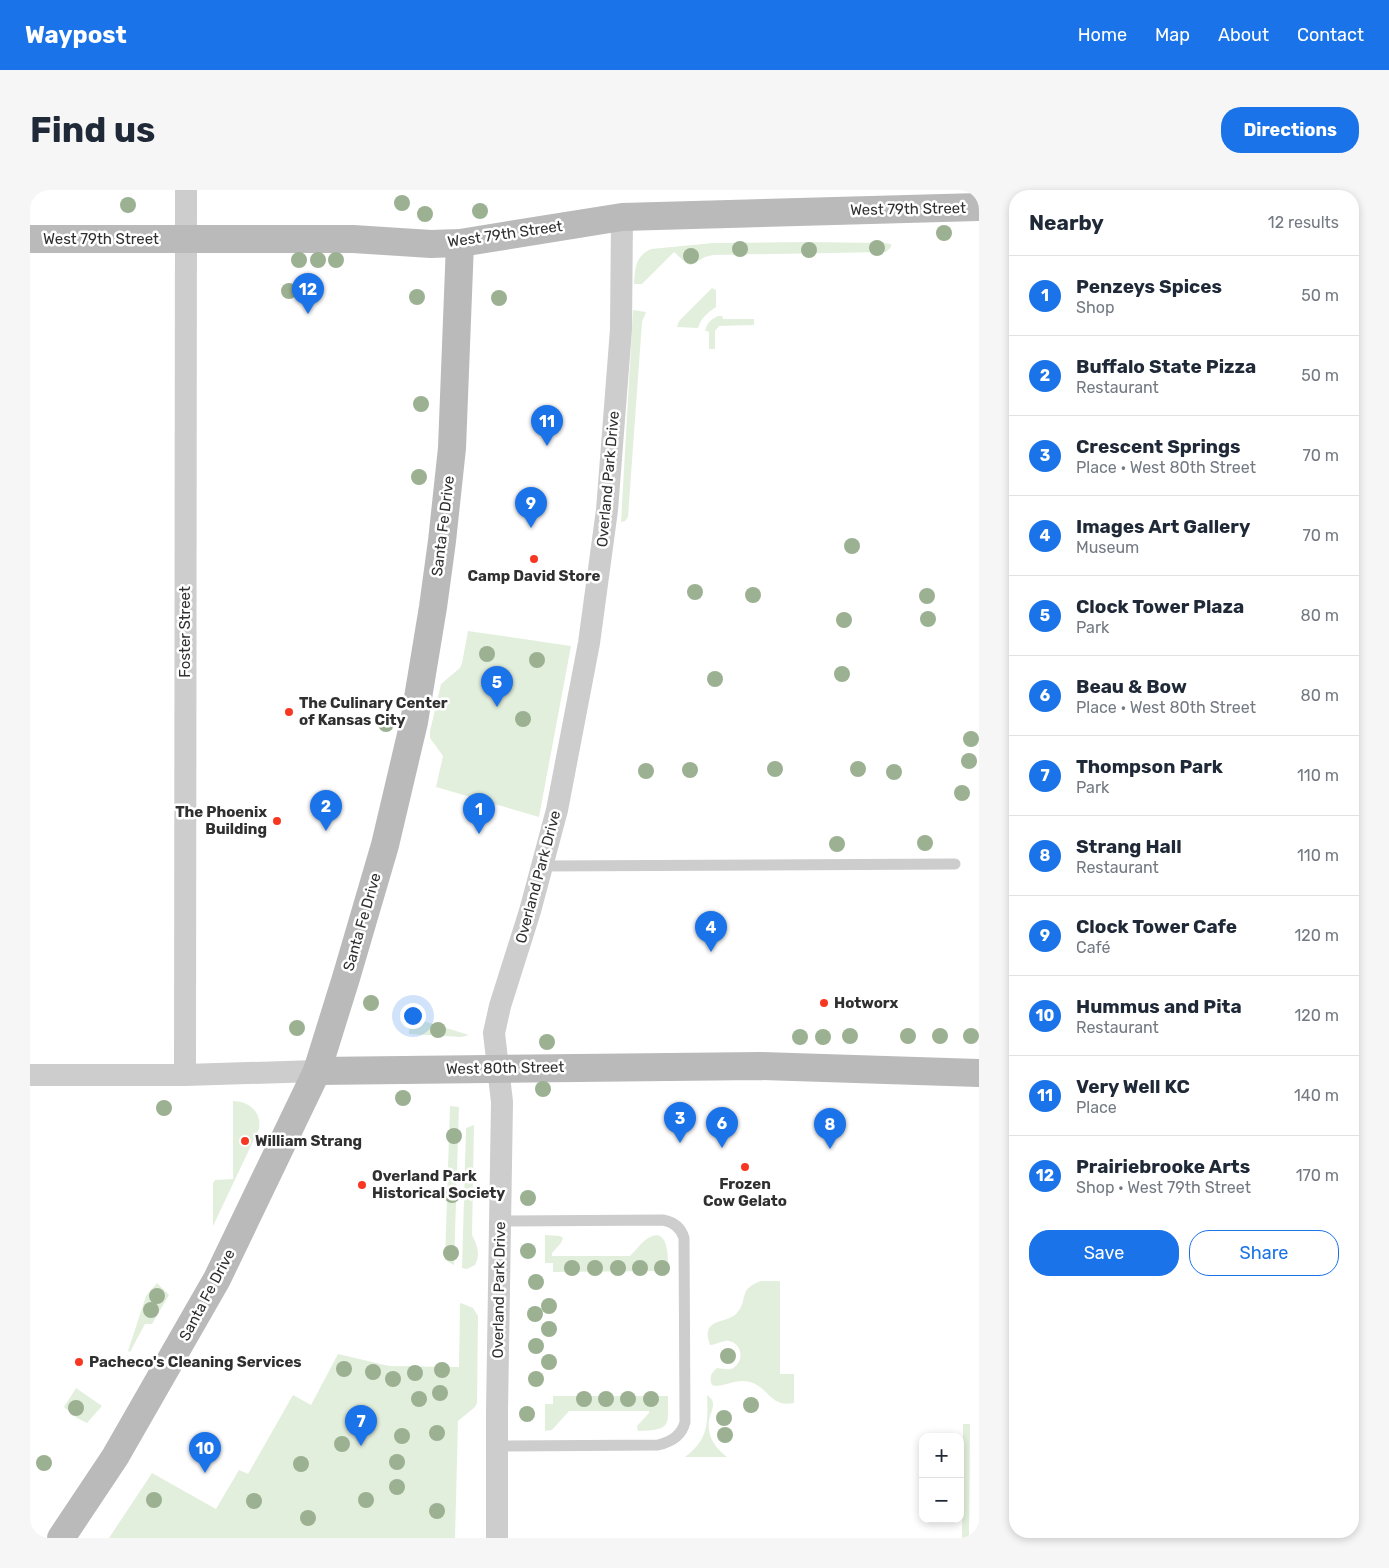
<!DOCTYPE html>
<meta charset="utf-8">
<style>
body{margin:0;font-family:Rubik,sans-serif;background:#f6f6f7;color:#1f2937}
.controls{position:absolute;right:15px;bottom:15px;display:grid;overflow:hidden;border-radius:10px;box-shadow:0 2px 8px #0003}
.controls button{width:45px;height:45px;display:grid;place-items:center;padding:0;border:0;border-bottom:1px solid #e0e1e3;background:#fff;color:#1f2937;font:25px sans-serif}
.you{position:absolute;left:382px;top:825px;width:18px;height:18px;margin:-12px;border:4px solid #fff;border-radius:50%;background:#1a73e8;box-shadow:0 0 0 8px #1a73e833}
.badge{display:grid;place-items:center;width:32px;height:32px;border-radius:50%;background:#1a73e8;color:#fff;font-size:16px;font-weight:700}
.pin{position:absolute;translate:-50% -41px;filter:drop-shadow(0 1px 2px #0008)}
.pin::after{content:'';position:absolute;top:26px;width:18px;height:15px;background:inherit;clip-path:polygon(0 0,100% 0,50% 100%)}
.list{margin:0;padding:0;list-style:none}
h2{display:flex;justify-content:space-between;align-items:center;height:65px;margin:0;padding:0 20px;font-size:21px}
h2 small{font-size:16px;font-weight:400;color:#747a83}
.list li{display:grid;grid-template-columns:32px 1fr auto;gap:15px;align-items:center;box-sizing:border-box;height:80px;padding:0 20px;border-top:1px solid #e0e1e3}
.list b{display:block;font-size:19px;white-space:nowrap}
.list p{margin:0;font-size:16px;white-space:nowrap;color:#747a83}
.list em{font-size:16px;font-style:normal;color:#747a83}
.actions{display:flex;gap:10px;padding:15px 20px}
.actions a{flex:1;padding:11px 0;border:1px solid #1a73e8;border-radius:20px;text-align:center;font-size:18px;color:#1a73e8}
.actions .main{background:#1a73e8;color:#fff}
.map{position:relative;flex:none;width:949px;height:1348px;overflow:hidden;border-radius:20px}
header{display:flex;align-items:center;gap:30px;box-sizing:border-box;height:70px;padding:0 25px;background:#1a73e8;color:#fff}
header strong{font-size:24px}
nav{display:flex;gap:28px;margin-inline-start:auto;font-size:18px}
.intro{display:flex;align-items:center;justify-content:space-between;box-sizing:border-box;height:120px;padding:0 30px}
h1{margin:0;font-size:35px}
.button{padding:12px 22px;border-radius:20px;background:#1a73e8;color:#fff;font-size:18px;font-weight:700}
main{display:flex;gap:30px;padding:0 30px}
aside{flex:1;background:#fff;border-radius:20px;box-shadow:0 2px 8px #0003}
.map>svg:first-child{display:block}
.green{fill:#e3efdd}
.lines{fill:none;stroke-linecap:round;stroke-linejoin:round}
.lane{stroke:#cdcdcd;stroke-width:11}
.street{stroke:#cdcdcd;stroke-width:22}
.secondary{stroke:#bababa;stroke-width:28}
.tree{fill:#9bb192}
.poi-dot{fill:#f73722;stroke:#fff;stroke-width:2}
.labels{text-anchor:middle;stroke-width:5;stroke-linejoin:round;paint-order:stroke}
.street-label{font-size:15px;fill:#303030;stroke:#fff}
.poi-label{font-size:15px;font-weight:bold;fill:#303030;stroke:#fff;text-anchor:start}
</style>
<header>
<strong>Waypost</strong>
<nav><a>Home</a><a>Map</a><a>About</a><a>Contact</a></nav>
</header>
<div class="intro"><h1>Find us</h1><a class="button">Directions</a></div>
<main>
<div class="map">
<svg width="949" height="1348" viewBox="0 0 949 1348">
<rect width="100%" height="100%" fill="#fff"/>
<g class="green">
<path d="M778 52 854 53 861 54V57L856 62 683 65 675 67 661 75 657 74 644 62 612 94H604C605 79 605 66 621 59L683 53Z"/>
<path d="M682 98 686 100V117C677 123 671 128 668 138L647 137 649 131Z"/>
<polygon points="603,120 616,122 612,132 598,327 595,331 591,332"/>
<path d="M688 126H692L693 129H724V135L689 136 685 141V159H679V143L678 141H675C677 133 681 129 688 126Z"/>
<polygon points="438,441 541,456 509,627 406,597 413,566 400,548 400,541 411,494 430,478 432,473"/>
<polygon points="380,827 439,845 431,847 379,844"/>
<path d="M203 911C219 911 232 922 229 939L183 1036V993L185 990 203 989Z"/>
<polygon points="420,916 429,917 424,1075 415,1070"/>
<path d="M444 935 442 1045C447 1055 451 1064 445 1075L437 1079 432 1078 436 938Z"/>
<path d="M515 1045 530 1046 533 1048 531 1053 522 1063V1066H600C606 1060 613 1050 620 1047 640 1037 638 1072 638 1081L523 1082V1073H515Z"/>
<path d="M731 1091H750V1184H764V1213C740 1218 739 1197 720 1192 704 1188 692 1199 682 1195 679 1187 681 1183 687 1178 692 1178 698 1181 703 1178 714 1172 713 1154 699 1151 693 1150 687 1155 680 1155 670 1128 695 1134 706 1124 719 1111 707 1099 731 1091Z"/>
<polygon points="127,1093 139,1105 122,1134 115,1134 100,1162 98,1161 116,1106"/>
<polygon points="431,1113 443,1118 448,1126 447,1213 445,1217 428,1231 425,1348 79,1348 122,1283 186,1319 209,1280 218,1284 263,1205 281,1215 308,1164 359,1176 429,1177 430,1114"/>
<polygon points="46,1198 72,1216 57,1233 47,1228 34,1217"/>
<path d="M677 1205C681 1208 683 1210 683 1215 683 1219 681 1222 680 1226 675 1243 684 1257 697 1267H655C679 1249 678 1233 677 1205Z"/>
<path d="M523 1206H638C638 1236 642 1240 608 1241L607 1236 619 1223V1221H539L522 1240 515 1241V1214H523Z"/>
<polygon points="933,1234 940,1234 939,1348 932,1348"/>
</g>
<g class="lines">
<g class="lane">
<polyline points="512,676 925,674"/>
<path d="M467 1256 628 1255C641 1252 652 1245 655 1232L654 1048C651 1038 644 1032 633 1030L470 1031"/>
</g>
<g class="street">
<polyline points="0,885 155,885 287,881"/>
<polyline points="155,885 156,0"/>
<polyline points="467,1348 467,1221 472,912 464,843 470,816 500,721 527,620 559,453 577,320 591,139 592,27"/>
</g>
<g class="secondary">
<polyline points="0,49 323,49 401,54 430,53 592,27 949,17"/>
<polyline points="287,881 730,876 949,883"/>
<polyline points="31,1348 85,1267 187,1089 287,881 316,788 355,655 384,532 403,417 412,351 422,258 430,53"/>
</g>
</g>
<g class="tree">
<circle cx="372" cy="13" r="8"/>
<circle cx="98" cy="15" r="8"/>
<circle cx="450" cy="21" r="8"/>
<circle cx="395" cy="24" r="8"/>
<circle cx="914" cy="43" r="8"/>
<circle cx="847" cy="58" r="8"/>
<circle cx="710" cy="59" r="8"/>
<circle cx="779" cy="60" r="8"/>
<circle cx="661" cy="66" r="8"/>
<circle cx="269" cy="70" r="8"/>
<circle cx="288" cy="70" r="8"/>
<circle cx="306" cy="70" r="8"/>
<circle cx="259" cy="101" r="8"/>
<circle cx="387" cy="107" r="8"/>
<circle cx="469" cy="108" r="8"/>
<circle cx="391" cy="214" r="8"/>
<circle cx="389" cy="287" r="8"/>
<circle cx="822" cy="356" r="8"/>
<circle cx="665" cy="402" r="8"/>
<circle cx="723" cy="405" r="8"/>
<circle cx="897" cy="406" r="8"/>
<circle cx="898" cy="429" r="8"/>
<circle cx="814" cy="430" r="8"/>
<circle cx="457" cy="464" r="8"/>
<circle cx="507" cy="470" r="8"/>
<circle cx="812" cy="484" r="8"/>
<circle cx="685" cy="489" r="8"/>
<circle cx="493" cy="529" r="8"/>
<circle cx="356" cy="534" r="8"/>
<circle cx="941" cy="549" r="8"/>
<circle cx="939" cy="571" r="8"/>
<circle cx="745" cy="579" r="8"/>
<circle cx="828" cy="579" r="8"/>
<circle cx="660" cy="580" r="8"/>
<circle cx="616" cy="581" r="8"/>
<circle cx="864" cy="582" r="8"/>
<circle cx="932" cy="603" r="8"/>
<circle cx="895" cy="653" r="8"/>
<circle cx="807" cy="654" r="8"/>
<circle cx="341" cy="813" r="8"/>
<circle cx="267" cy="838" r="8"/>
<circle cx="408" cy="840" r="8"/>
<circle cx="820" cy="846" r="8"/>
<circle cx="878" cy="846" r="8"/>
<circle cx="910" cy="846" r="8"/>
<circle cx="941" cy="846" r="8"/>
<circle cx="770" cy="847" r="8"/>
<circle cx="793" cy="847" r="8"/>
<circle cx="517" cy="852" r="8"/>
<circle cx="513" cy="899" r="8"/>
<circle cx="373" cy="908" r="8"/>
<circle cx="134" cy="918" r="8"/>
<circle cx="424" cy="946" r="8"/>
<circle cx="422" cy="1005" r="8"/>
<circle cx="498" cy="1008" r="8"/>
<circle cx="498" cy="1061" r="8"/>
<circle cx="421" cy="1063" r="8"/>
<circle cx="542" cy="1078" r="8"/>
<circle cx="565" cy="1078" r="8"/>
<circle cx="588" cy="1078" r="8"/>
<circle cx="610" cy="1078" r="8"/>
<circle cx="632" cy="1078" r="8"/>
<circle cx="506" cy="1092" r="8"/>
<circle cx="127" cy="1106" r="8"/>
<circle cx="519" cy="1116" r="8"/>
<circle cx="121" cy="1120" r="8"/>
<circle cx="505" cy="1124" r="8"/>
<circle cx="519" cy="1139" r="8"/>
<circle cx="506" cy="1156" r="8"/>
<circle cx="698" cy="1166" r="8"/>
<circle cx="519" cy="1172" r="8"/>
<circle cx="314" cy="1179" r="8"/>
<circle cx="412" cy="1180" r="8"/>
<circle cx="343" cy="1182" r="8"/>
<circle cx="385" cy="1183" r="8"/>
<circle cx="363" cy="1189" r="8"/>
<circle cx="506" cy="1189" r="8"/>
<circle cx="410" cy="1203" r="8"/>
<circle cx="389" cy="1209" r="8"/>
<circle cx="554" cy="1209" r="8"/>
<circle cx="576" cy="1209" r="8"/>
<circle cx="598" cy="1209" r="8"/>
<circle cx="621" cy="1209" r="8"/>
<circle cx="721" cy="1215" r="8"/>
<circle cx="46" cy="1218" r="8"/>
<circle cx="497" cy="1224" r="8"/>
<circle cx="694" cy="1228" r="8"/>
<circle cx="407" cy="1243" r="8"/>
<circle cx="695" cy="1245" r="8"/>
<circle cx="372" cy="1246" r="8"/>
<circle cx="312" cy="1254" r="8"/>
<circle cx="367" cy="1272" r="8"/>
<circle cx="14" cy="1273" r="8"/>
<circle cx="271" cy="1274" r="8"/>
<circle cx="367" cy="1297" r="8"/>
<circle cx="124" cy="1310" r="8"/>
<circle cx="336" cy="1310" r="8"/>
<circle cx="224" cy="1311" r="8"/>
<circle cx="407" cy="1321" r="8"/>
<circle cx="278" cy="1328" r="8"/>
</g>
<g class="poi-dot">
<circle cx="504" cy="369" r="5"/>
<circle cx="259" cy="522" r="5"/>
<circle cx="247" cy="631" r="5"/>
<circle cx="794" cy="813" r="5"/>
<circle cx="215" cy="951" r="5"/>
<circle cx="715" cy="977" r="5"/>
<circle cx="332" cy="995" r="5"/>
<circle cx="49" cy="1172" r="5"/>
</g>
<g class="labels">
<g class="street-label">
<text transform="translate(878 19) rotate(-1)" y="5">West 79th Street</text>
<text transform="translate(475 44) rotate(-8)" y="5">West 79th Street</text>
<text x="71" y="54">West 79th Street</text>
<text transform="translate(578 289) rotate(-85)" y="5">Overland Park Drive</text>
<text transform="translate(413 336) rotate(-83)" y="5">Santa Fe Drive</text>
<text transform="translate(155 442) rotate(-90)" y="5">Foster Street</text>
<text transform="translate(508 687) rotate(-75)" y="5">Overland Park Drive</text>
<text transform="translate(332 732) rotate(-74)" y="5">Santa Fe Drive</text>
<text transform="translate(475 878) rotate(-1)" y="5">West 80th Street</text>
<text transform="translate(469 1100) rotate(-89)" y="5">Overland Park Drive</text>
<text transform="translate(177 1105) rotate(-62)" y="5">Santa Fe Drive</text>
</g>
<g class="poi-label">
<text x="504" y="391" text-anchor="middle">Camp David Store</text>
<text x="269" y="518">The Culinary Center<tspan x="269" dy="17">of Kansas City</tspan></text>
<text x="237" y="627" text-anchor="end">The Phoenix<tspan x="237" dy="17">Building</tspan></text>
<text x="804" y="818">Hotworx</text>
<text x="225" y="956">William Strang</text>
<text x="342" y="991">Overland Park<tspan x="342" dy="17">Historical Society</tspan></text>
<text x="715" y="999" text-anchor="middle">Frozen<tspan x="715" dy="17">Cow Gelato</tspan></text>
<text x="59" y="1177">Pacheco's Cleaning Services</text>
</g>
</g>
</svg>
<div class="controls">
<button>+</button>
<button>−</button>
</div>
<div class="you"></div>
<div class="pin badge" style="left:449px;top:644px">1</div>
<div class="pin badge" style="left:296px;top:641px">2</div>
<div class="pin badge" style="left:650px;top:953px">3</div>
<div class="pin badge" style="left:681px;top:762px">4</div>
<div class="pin badge" style="left:467px;top:517px">5</div>
<div class="pin badge" style="left:692px;top:958px">6</div>
<div class="pin badge" style="left:331px;top:1256px">7</div>
<div class="pin badge" style="left:800px;top:959px">8</div>
<div class="pin badge" style="left:501px;top:338px">9</div>
<div class="pin badge" style="left:175px;top:1283px">10</div>
<div class="pin badge" style="left:517px;top:256px">11</div>
<div class="pin badge" style="left:278px;top:124px">12</div>
</div>
<aside>
<h2>Nearby<small>12 results</small></h2>
<ul class="list">
<li><span class="badge">1</span><div><b>Penzeys Spices</b><p>Shop</p></div><em>50 m</em></li>
<li><span class="badge">2</span><div><b>Buffalo State Pizza</b><p>Restaurant</p></div><em>50 m</em></li>
<li><span class="badge">3</span><div><b>Crescent Springs</b><p>Place · West 80th Street</p></div><em>70 m</em></li>
<li><span class="badge">4</span><div><b>Images Art Gallery</b><p>Museum</p></div><em>70 m</em></li>
<li><span class="badge">5</span><div><b>Clock Tower Plaza</b><p>Park</p></div><em>80 m</em></li>
<li><span class="badge">6</span><div><b>Beau &amp; Bow</b><p>Place · West 80th Street</p></div><em>80 m</em></li>
<li><span class="badge">7</span><div><b>Thompson Park</b><p>Park</p></div><em>110 m</em></li>
<li><span class="badge">8</span><div><b>Strang Hall</b><p>Restaurant</p></div><em>110 m</em></li>
<li><span class="badge">9</span><div><b>Clock Tower Cafe</b><p>Café</p></div><em>120 m</em></li>
<li><span class="badge">10</span><div><b>Hummus and Pita</b><p>Restaurant</p></div><em>120 m</em></li>
<li><span class="badge">11</span><div><b>Very Well KC</b><p>Place</p></div><em>140 m</em></li>
<li><span class="badge">12</span><div><b>Prairiebrooke Arts</b><p>Shop · West 79th Street</p></div><em>170 m</em></li>
</ul>
<div class="actions"><a class="main">Save</a><a>Share</a></div>
</aside>
</main>
